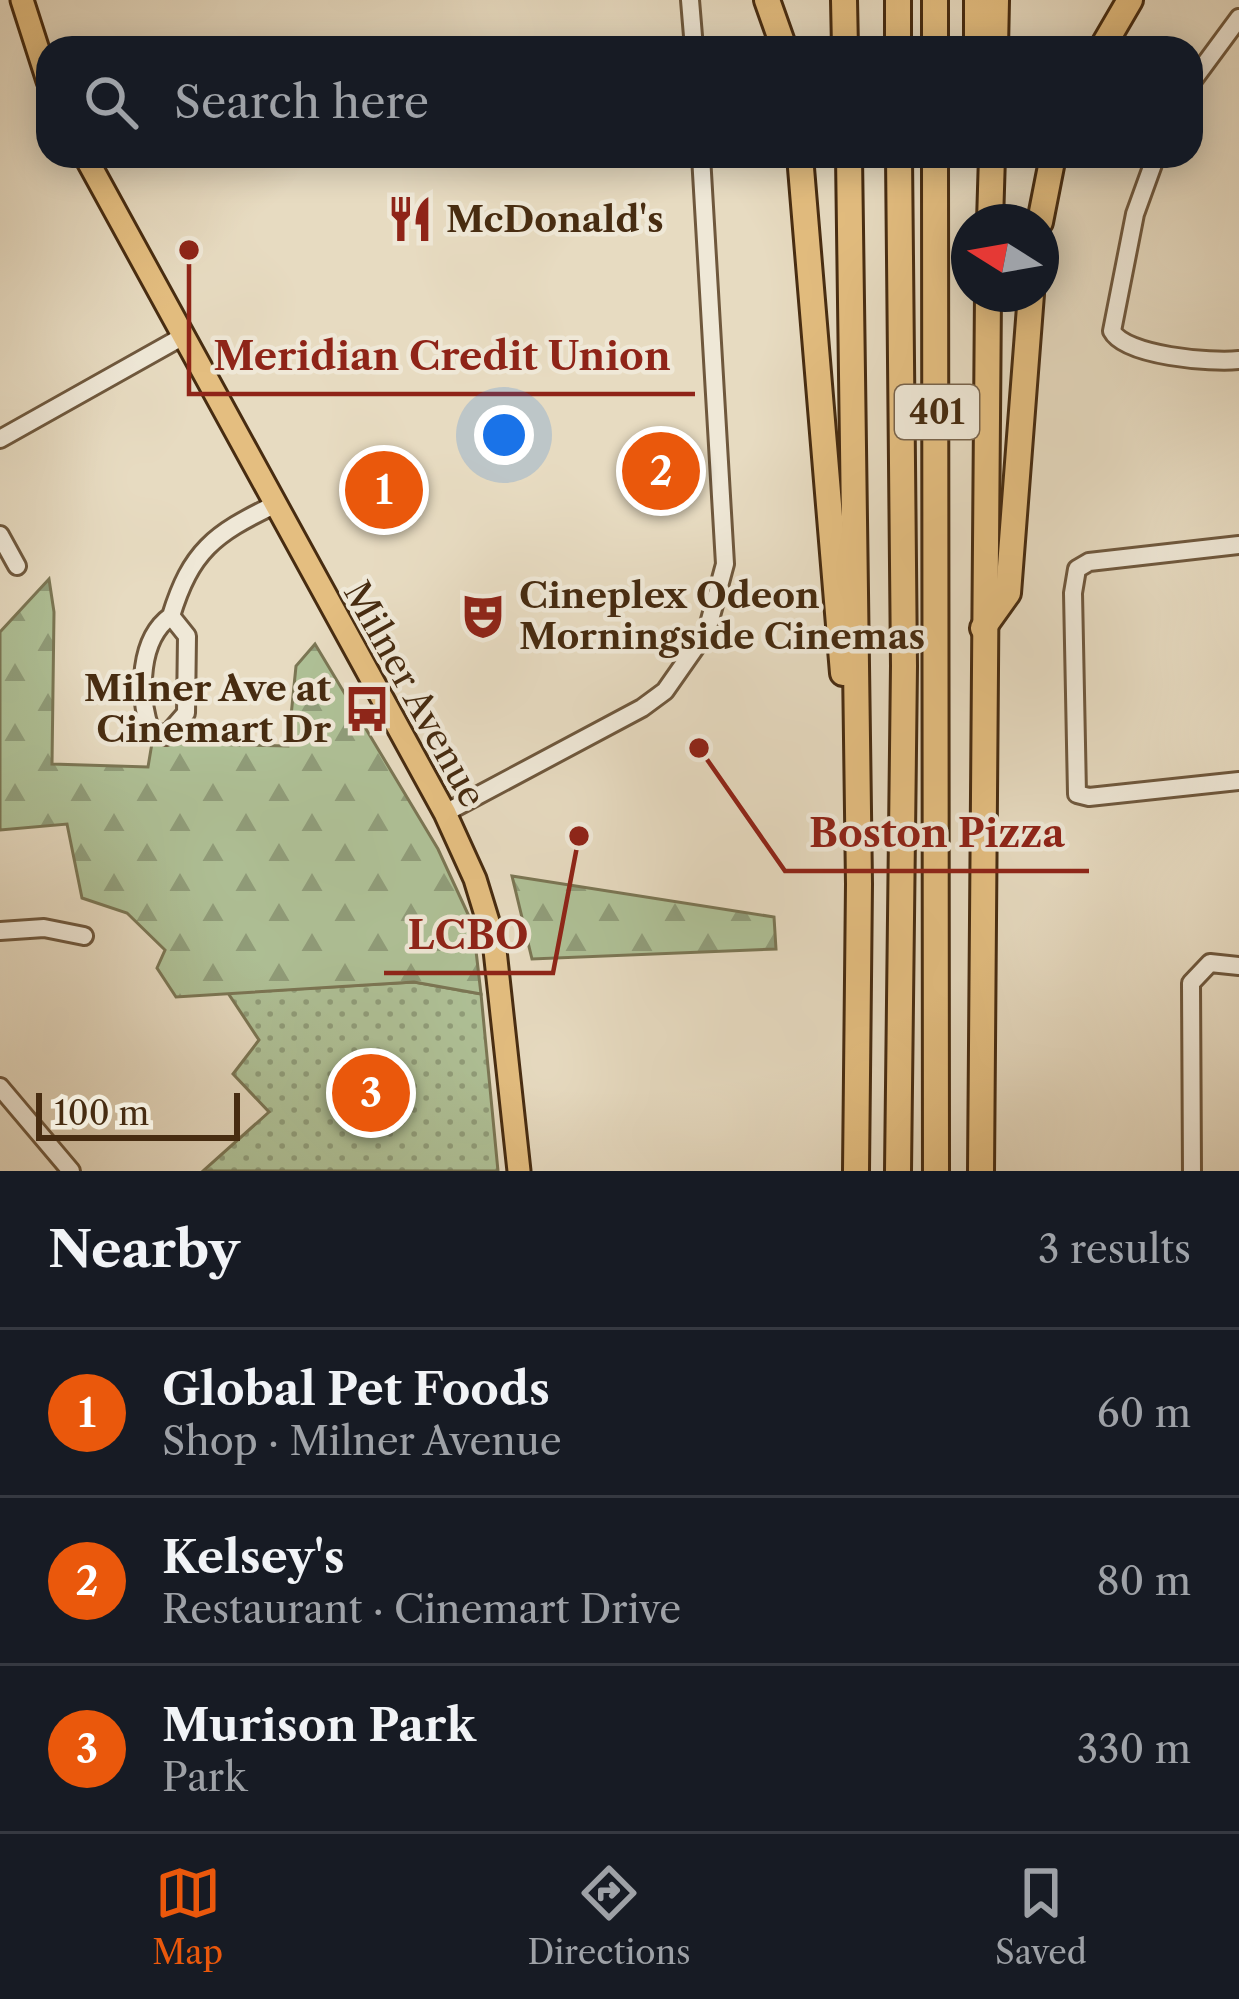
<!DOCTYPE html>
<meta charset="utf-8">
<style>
body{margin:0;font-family:"Libre Caslon Text",serif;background:#242831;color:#f1f3f6}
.compass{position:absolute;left:951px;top:204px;width:108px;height:108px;border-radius:50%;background:#171b24;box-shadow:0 6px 30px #0003;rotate:281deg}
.scale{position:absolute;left:36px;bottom:30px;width:204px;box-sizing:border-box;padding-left:12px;border:6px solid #472c11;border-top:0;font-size:33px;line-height:42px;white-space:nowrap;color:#472c11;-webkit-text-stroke:9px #efe8d7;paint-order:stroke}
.you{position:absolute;left:504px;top:435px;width:42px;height:42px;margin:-30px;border:9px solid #fff;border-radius:50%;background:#1a73e8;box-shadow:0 0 0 18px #1a73e833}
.badge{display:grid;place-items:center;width:78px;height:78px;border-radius:50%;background:#ea580c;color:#fff;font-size:39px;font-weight:700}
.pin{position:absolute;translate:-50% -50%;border:6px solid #fff;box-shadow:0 3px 12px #0006}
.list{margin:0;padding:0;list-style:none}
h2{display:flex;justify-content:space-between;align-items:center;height:156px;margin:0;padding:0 48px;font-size:51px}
h2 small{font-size:39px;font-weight:400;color:#9ea1a6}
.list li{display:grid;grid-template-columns:78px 1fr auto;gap:36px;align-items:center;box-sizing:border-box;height:168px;padding:0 48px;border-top:3px solid #363941}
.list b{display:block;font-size:45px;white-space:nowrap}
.list p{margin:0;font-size:39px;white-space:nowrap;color:#9ea1a6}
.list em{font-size:39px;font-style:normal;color:#9ea1a6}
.icon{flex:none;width:66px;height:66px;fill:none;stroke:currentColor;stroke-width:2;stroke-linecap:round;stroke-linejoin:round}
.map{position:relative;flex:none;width:1239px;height:1171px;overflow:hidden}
.search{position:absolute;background:#171b24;box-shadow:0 6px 30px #0003;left:36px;right:36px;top:36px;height:132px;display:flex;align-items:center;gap:30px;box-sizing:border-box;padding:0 42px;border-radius:36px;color:#9ea1a6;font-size:45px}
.sheet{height:660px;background:#171b24}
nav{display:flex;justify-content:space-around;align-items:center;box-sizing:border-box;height:168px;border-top:3px solid #363941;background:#171b24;font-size:33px;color:#9ea1a6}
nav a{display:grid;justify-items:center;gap:6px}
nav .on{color:#ea580c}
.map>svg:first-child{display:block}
.green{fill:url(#green-dots);stroke:#7b7654;stroke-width:3}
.forest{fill:url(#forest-firs);stroke:#7b7654;stroke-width:3}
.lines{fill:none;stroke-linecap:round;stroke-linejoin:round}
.minor-casing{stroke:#6f583d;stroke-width:22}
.major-casing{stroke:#472c11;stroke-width:27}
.highway-casing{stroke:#472c11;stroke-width:30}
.minor{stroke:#efe8d7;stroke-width:16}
.major{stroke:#e4be80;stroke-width:21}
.highway{stroke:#e4be80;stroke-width:24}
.labels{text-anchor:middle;stroke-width:9;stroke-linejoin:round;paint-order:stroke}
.shield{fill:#efe8d7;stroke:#79644c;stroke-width:3}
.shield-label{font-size:33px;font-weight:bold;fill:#472c11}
.poi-label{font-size:36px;font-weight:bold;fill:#472c11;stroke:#efe8d7;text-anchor:start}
.street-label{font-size:36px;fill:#472c11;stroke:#efe8d7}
.leader{fill:none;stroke:#8f2418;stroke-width:4.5}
.callout-dot{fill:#8f2418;stroke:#efe8d7;stroke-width:4.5}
.callout-label{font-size:39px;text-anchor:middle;font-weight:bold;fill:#8f2418;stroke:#efe8d7;stroke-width:9;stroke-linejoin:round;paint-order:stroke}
</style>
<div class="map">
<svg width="1239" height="1171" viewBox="0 0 1239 1171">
<defs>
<pattern id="green-dots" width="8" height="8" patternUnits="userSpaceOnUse" patternTransform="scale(3)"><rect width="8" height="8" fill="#afc197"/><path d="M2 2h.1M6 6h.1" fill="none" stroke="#909d7a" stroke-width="1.8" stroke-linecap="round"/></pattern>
<pattern id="forest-firs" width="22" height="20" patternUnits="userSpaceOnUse" patternTransform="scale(3)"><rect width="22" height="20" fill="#afc197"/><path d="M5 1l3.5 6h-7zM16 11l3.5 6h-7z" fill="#909d7a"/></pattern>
</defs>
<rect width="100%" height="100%" fill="#e7dbc1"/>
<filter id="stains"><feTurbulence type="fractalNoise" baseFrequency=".00167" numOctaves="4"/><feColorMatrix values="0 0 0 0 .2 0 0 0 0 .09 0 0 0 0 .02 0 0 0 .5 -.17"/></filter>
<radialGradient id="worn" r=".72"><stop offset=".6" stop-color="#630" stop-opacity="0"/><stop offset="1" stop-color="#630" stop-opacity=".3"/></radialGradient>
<polygon class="green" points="414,982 481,994 498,1171 203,1171 269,1112 233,1074 259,1040 228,993"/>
<g class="forest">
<polygon points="49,579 54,612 52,764 148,767 152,743 288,746 296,666 315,644 438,849 473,925 481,994 414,982 176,997 157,968 165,950 127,913 82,898 67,824 0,830 0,632"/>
<polygon points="512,876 774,917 776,949 532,959"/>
</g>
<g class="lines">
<defs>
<g id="minor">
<polyline points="690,0 694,48"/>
<polyline points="1191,83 1239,18"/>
<path d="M1156 156 1135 214 1112 331C1125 356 1211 363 1239 360"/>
<polyline points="0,439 180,338"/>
<polyline points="0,535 17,566"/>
<polyline points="1239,545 1089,562 1077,569 1073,593 1077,794 1089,797 1239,781"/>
<path d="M171 616C139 639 138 693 150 729L166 736 186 713 187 636 171 616C191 551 214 534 274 505"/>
<polyline points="445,813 642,708 665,691 707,631 725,564 701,156"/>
<polyline points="0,931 44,928 84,936"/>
<polyline points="0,1087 71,1171"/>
<polyline points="1192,1171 1191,983 1210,963 1239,966"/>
</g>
<g id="major">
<polyline points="22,0 48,81"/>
<polyline points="85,156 445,813 475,879 494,941 519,1171"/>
</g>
<g id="highway">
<polyline points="767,0 784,48"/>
<polyline points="844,0 845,48"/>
<polyline points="898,0 898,48"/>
<polyline points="935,48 935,0"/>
<polyline points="977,48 977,0"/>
<polyline points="995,48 996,0"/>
<polyline points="1102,48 1130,0"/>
<polyline points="800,156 843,673"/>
<polyline points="849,156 859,884 856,1171"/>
<polyline points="935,156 936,1171"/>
<polyline points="990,222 992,156"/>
<polyline points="1040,222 1053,156"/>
<polyline points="983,628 1008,593 1031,294"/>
<polyline points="898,1171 904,666 899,156"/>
<polyline points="981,1171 988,294"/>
</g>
</defs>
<use href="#minor" class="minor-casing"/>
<use href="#major" class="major-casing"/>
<use href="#highway" class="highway-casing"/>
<use href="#minor" class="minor"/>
<use href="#major" class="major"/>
<use href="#highway" class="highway"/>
</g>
<defs>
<symbol id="restaurant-bare" viewBox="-9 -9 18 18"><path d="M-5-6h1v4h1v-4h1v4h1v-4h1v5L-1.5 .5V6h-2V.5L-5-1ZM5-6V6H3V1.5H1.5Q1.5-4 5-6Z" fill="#8f2418" stroke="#efe8d7" stroke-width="2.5" paint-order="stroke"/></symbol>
<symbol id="theatre-bare" viewBox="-9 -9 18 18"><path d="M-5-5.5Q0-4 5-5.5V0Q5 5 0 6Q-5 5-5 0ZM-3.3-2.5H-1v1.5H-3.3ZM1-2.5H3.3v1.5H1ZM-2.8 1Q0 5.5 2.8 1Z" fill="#8f2418" stroke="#efe8d7" stroke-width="2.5" paint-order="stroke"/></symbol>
<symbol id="bus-bare" viewBox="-9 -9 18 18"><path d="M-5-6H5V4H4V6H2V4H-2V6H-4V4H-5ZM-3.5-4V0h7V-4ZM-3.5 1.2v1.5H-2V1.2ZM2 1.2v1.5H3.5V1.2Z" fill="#8f2418" stroke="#efe8d7" stroke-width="2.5" paint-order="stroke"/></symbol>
</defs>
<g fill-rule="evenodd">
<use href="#restaurant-bare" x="377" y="186" width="66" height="66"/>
<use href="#theatre-bare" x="450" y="583" width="66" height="66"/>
<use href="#bus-bare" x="334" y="676" width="66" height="66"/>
</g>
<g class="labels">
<rect class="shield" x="895" y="385" width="84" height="54" rx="9"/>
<g class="shield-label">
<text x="937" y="424">401</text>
</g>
<g class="poi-label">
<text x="446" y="232">McDonald's</text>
<text x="519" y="608">Cineplex Odeon<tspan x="519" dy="41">Morningside Cinemas</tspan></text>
<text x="331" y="701" text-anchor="end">Milner Ave at<tspan x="331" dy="41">Cinemart Dr</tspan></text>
</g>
<g class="street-label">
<text transform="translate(415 694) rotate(61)" y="13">Milner Avenue</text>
</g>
</g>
<path class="leader" d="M189 250L189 394H695M699 748L785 871H1089M579 836L553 973H384"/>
<g class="callout-dot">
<circle cx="189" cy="250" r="12"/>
<circle cx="699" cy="748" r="12"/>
<circle cx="579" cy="836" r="12"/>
</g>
<g class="callout-label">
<text x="442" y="370">Meridian Credit Union</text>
<text x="937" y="847">Boston Pizza</text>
<text x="468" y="949">LCBO</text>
</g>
<rect width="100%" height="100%" filter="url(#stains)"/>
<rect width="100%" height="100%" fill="url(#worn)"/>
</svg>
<svg class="compass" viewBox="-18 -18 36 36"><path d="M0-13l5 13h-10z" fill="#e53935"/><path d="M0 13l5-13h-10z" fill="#9ea1a6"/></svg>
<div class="scale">100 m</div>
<div class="you"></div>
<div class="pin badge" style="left:384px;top:490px">1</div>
<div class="pin badge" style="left:661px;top:471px">2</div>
<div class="pin badge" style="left:371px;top:1093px">3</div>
<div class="search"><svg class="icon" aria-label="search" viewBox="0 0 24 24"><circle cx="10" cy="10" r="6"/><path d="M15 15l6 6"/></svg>Search here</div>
</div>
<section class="sheet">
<h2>Nearby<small>3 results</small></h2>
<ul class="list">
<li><span class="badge">1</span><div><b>Global Pet Foods</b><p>Shop · Milner Avenue</p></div><em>60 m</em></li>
<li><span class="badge">2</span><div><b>Kelsey's</b><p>Restaurant · Cinemart Drive</p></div><em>80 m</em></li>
<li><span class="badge">3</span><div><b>Murison Park</b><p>Park</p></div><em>330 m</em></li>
</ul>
</section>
<nav>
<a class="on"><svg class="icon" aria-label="map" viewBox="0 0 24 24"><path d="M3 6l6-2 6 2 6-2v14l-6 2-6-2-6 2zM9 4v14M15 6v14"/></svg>Map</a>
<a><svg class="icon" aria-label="directions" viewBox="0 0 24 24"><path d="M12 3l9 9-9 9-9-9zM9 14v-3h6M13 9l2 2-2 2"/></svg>Directions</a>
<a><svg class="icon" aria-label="saved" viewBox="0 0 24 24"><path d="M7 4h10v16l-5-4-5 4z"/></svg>Saved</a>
</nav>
